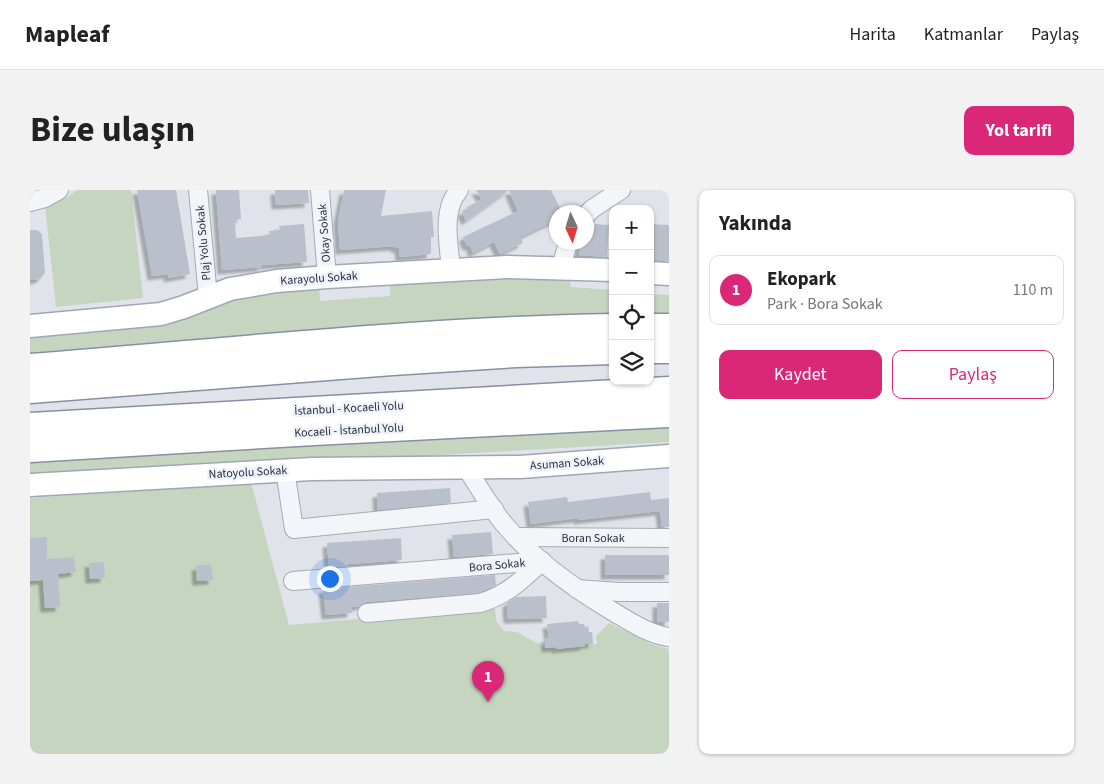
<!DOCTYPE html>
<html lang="tr">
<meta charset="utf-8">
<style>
body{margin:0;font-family:"Source Sans 3",sans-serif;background:#f2f2f2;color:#222}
.controls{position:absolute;right:15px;top:15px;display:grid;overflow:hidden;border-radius:10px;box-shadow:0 1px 4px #0004}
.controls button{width:45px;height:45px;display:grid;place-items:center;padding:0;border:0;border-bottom:1px solid #e0e0e0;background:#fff;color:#222;font:25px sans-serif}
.compass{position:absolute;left:519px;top:15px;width:45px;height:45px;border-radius:50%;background:#fff;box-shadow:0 1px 4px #0004;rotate:176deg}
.you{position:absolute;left:299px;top:388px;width:18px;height:18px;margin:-12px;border:4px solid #fff;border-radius:50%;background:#1a73e8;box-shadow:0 0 0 8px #1a73e833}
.badge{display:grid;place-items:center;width:32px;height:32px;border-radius:50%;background:#db2777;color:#fff;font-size:16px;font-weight:700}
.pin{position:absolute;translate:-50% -41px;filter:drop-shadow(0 1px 2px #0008)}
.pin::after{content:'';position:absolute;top:26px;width:18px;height:15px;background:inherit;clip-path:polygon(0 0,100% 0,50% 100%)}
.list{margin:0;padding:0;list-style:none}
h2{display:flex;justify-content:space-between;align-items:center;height:65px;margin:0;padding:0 20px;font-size:21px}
h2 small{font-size:16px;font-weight:400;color:#767676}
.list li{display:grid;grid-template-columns:32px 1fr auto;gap:15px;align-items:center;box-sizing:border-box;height:70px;margin:0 10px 10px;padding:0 10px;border:1px solid #e0e0e0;border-radius:10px}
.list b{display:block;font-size:19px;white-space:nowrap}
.list p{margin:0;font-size:16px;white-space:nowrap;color:#767676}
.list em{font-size:16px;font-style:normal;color:#767676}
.actions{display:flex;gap:10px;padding:15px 20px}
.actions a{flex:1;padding:11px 0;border:1px solid #db2777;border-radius:10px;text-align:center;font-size:18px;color:#db2777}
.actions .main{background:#db2777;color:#fff}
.icon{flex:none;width:28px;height:28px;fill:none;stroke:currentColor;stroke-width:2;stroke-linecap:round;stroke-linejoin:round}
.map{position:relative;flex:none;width:639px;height:564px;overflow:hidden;border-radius:10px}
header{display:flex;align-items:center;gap:30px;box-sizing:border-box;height:70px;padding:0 25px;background:#fff;border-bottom:1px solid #e0e0e0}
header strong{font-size:24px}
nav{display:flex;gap:28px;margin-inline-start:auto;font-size:18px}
.intro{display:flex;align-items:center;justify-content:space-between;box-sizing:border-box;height:120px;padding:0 30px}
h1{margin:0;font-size:35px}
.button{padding:12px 22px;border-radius:10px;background:#db2777;color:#fff;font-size:18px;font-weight:700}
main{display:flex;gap:30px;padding:0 30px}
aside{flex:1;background:#fff;border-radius:10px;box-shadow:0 1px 4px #0004}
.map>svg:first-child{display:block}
.green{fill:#c5d5c0}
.building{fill:#b9c0cb;filter:url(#shadow)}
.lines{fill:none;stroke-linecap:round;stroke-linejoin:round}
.minor-casing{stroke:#a5aab5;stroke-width:20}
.major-casing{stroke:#9ea7b7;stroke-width:25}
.highway-casing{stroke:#8690a3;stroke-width:29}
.minor{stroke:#f3f5f8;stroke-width:18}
.major{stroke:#fff;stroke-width:22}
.highway{stroke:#fff;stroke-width:26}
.labels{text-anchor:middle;stroke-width:5;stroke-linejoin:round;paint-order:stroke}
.street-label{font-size:12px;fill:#273044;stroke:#f0f3f8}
</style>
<header>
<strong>Mapleaf</strong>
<nav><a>Harita</a><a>Katmanlar</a><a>Paylaş</a></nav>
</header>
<div class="intro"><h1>Bize ulaşın</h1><a class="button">Yol tarifi</a></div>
<main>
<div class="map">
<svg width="639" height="564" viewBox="0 0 639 564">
<defs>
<filter id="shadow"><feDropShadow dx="-4.5" dy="4.5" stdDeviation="1" flood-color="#0004"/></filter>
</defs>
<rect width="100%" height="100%" fill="#e0e4ea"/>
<g class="green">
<polygon points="47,0 101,0 113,108 26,117 15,16 38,7"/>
<polygon points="539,87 541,97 583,100 583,125 0,165 0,144 136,131 229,102 289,95 290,111 360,106 360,91 399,88"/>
<polygon points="620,104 639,105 639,124 620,124"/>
<polygon points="639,234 639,252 0,288 0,271"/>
<polygon points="221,292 259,435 465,417 466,431 474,441 487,442 516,458 526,457 526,459 537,458 537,456 555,456 555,454 567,454 566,446 579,433 621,454 639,459 639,564 0,564 0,308"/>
</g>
<g class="building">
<polygon points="107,0 146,0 160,84 138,88 138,84 122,86"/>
<polygon points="186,0 209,0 211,29 205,30 206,48 240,45 239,41 250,40 249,36 274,34 277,72 232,75 232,77 192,80"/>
<polygon points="245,0 278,0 279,13 246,15"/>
<polygon points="314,0 356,0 351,26 402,21 404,47 401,47 401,64 370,67 369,58 365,58 365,56 310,60 308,30"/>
<polygon points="446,0 521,0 532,22 526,22 526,30 490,47 493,53 470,64 464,52 443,63 440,55 437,56 433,47 488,21 479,0 436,31 432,21 438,19 437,17 452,9"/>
<polygon points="565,34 579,35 577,67 549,65 550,52 556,52 556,42 562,42 562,39 564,40"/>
<polygon points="620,34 639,35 639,71 620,70"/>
<polygon points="0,40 7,40 12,44 15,83 10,89 0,90"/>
<polygon points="420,298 421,313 348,320 347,303"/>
<polygon points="620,302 621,310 639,308 639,337 632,337 630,321 548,330 548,328 501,334 498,312 537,307 538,312"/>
<polygon points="461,342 463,364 424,367 422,345"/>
<polygon points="17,347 17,369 44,367 46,382 28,384 30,417 15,418 13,390 0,391 0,348"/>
<polygon points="371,348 372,370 318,374 318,376 299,377 297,353"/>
<rect x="575" y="365" width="64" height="20"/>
<polygon points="74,372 75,388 60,389 59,373"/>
<polygon points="181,374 183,390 167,391 166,376"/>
<polygon points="465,385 466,395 448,403 336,412 330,416 321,417 322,423 296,425 293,399"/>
<polygon points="516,406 517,428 478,429 477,413 486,407"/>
<rect x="627" y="413" width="12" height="19"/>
<polygon points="548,431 549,434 554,434 555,437 558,436 559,442 562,442 563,454 555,454 555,456 526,459 526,457 516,458 515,448 519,448 517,434"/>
</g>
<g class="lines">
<defs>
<g id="minor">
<polyline points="168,0 178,107"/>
<polyline points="290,0 297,87"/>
<polyline points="0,12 15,8 29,0"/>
<polyline points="556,25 562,19 591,0"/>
<polyline points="531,78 538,52"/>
<path d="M421 80C419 54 411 21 429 0"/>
<path d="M436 277C448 296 460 317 474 334 505 371 546 400 587 424 602 433 621 445 639 447"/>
<polyline points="255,280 264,339 464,319"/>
<polyline points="486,347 639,348"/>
<polyline points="263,391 512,371"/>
<polyline points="547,399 589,402 639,402"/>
<path d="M337 423 450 413C477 405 492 390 512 371"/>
</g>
<g id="major">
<polyline points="620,83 639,84"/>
<polyline points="0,136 131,124 154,117 200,99 247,91 297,87 477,77 583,80"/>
<polyline points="0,295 282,279 490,277 639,266"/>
</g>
<g id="highway">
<polyline points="620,137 639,137"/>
<polyline points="620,160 639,160"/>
<path d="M0 177C194 162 388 140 583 137"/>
<polyline points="0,200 362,172 486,164 583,161"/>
<polyline points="0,236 639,200"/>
<polyline points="0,259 284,242 639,224"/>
</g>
</defs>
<use href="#minor" class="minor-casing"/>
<use href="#major" class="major-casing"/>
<use href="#highway" class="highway-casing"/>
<use href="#minor" class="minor"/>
<use href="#major" class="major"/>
<use href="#highway" class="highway"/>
</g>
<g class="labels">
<g class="street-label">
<text transform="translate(294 43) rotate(-94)" y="4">Okay Sokak</text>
<text transform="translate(173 53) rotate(-95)" y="4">Plaj Yolu Sokak</text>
<text transform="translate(289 88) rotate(-4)" y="4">Karayolu Sokak</text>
<text transform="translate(319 218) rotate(-3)" y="4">İstanbul - Kocaeli Yolu</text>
<text transform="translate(319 240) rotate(-3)" y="4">Kocaeli - İstanbul Yolu</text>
<text transform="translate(537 273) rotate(-4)" y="4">Asuman Sokak</text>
<text transform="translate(218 282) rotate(-3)" y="4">Natoyolu Sokak</text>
<text x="563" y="352">Boran Sokak</text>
<text transform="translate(467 375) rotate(-5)" y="4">Bora Sokak</text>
</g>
</g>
</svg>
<div class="controls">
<button>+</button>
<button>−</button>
<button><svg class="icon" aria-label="locate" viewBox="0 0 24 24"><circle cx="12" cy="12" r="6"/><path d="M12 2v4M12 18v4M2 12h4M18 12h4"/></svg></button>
<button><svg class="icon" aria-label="layers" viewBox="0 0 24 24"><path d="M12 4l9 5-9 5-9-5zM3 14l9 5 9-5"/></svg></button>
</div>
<svg class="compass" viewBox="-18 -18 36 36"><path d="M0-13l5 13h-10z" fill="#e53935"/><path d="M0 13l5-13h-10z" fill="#767676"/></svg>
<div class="you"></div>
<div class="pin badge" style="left:458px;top:512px">1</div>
</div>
<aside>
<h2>Yakında<small></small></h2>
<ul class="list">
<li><span class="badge">1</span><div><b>Ekopark</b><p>Park · Bora Sokak</p></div><em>110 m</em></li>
</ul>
<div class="actions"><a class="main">Kaydet</a><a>Paylaş</a></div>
</aside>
</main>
